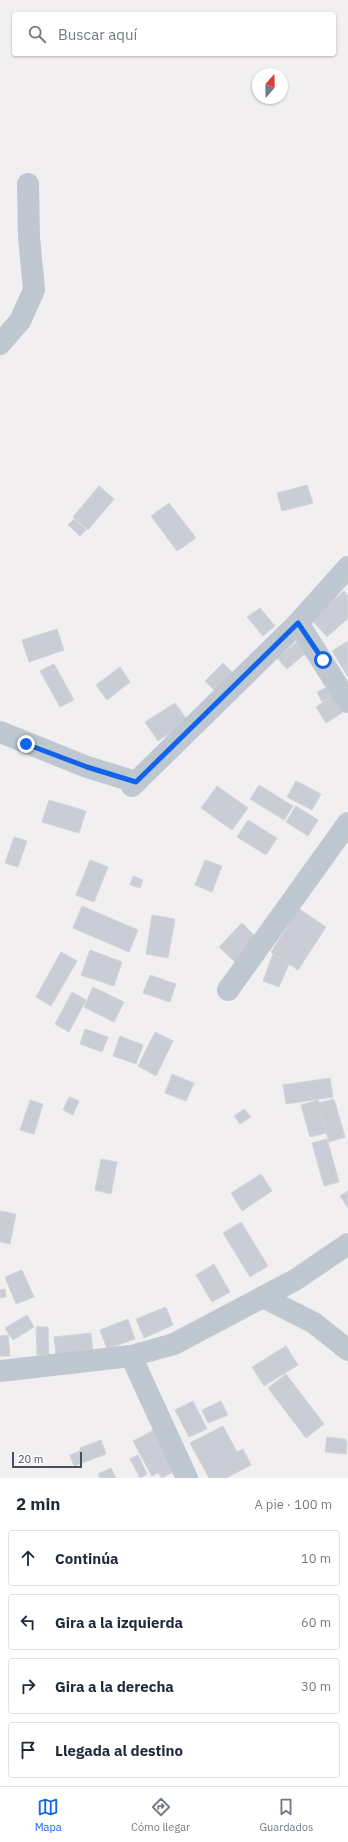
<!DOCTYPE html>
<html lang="es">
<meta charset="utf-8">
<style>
body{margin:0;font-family:"IBM Plex Sans",sans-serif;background:#f6f6f7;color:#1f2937}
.compass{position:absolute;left:252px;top:68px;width:36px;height:36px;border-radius:50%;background:#fff;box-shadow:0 1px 3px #0004;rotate:20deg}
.scale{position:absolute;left:12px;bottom:10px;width:70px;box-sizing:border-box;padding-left:4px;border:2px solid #46515d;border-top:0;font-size:11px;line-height:14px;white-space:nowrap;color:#46515d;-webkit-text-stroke:3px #fff;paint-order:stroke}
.stop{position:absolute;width:12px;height:12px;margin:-9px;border:3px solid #1163e9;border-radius:50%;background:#fff}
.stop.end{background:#1163e9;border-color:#fff;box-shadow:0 1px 4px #0008}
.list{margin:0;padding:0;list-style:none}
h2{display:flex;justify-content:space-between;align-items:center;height:52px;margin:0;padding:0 16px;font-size:17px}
h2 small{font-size:13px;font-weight:400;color:#747a83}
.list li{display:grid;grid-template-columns:26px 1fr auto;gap:12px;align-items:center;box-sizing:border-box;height:56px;margin:0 8px 8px;padding:0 8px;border:1px solid #e0e1e3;border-radius:4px}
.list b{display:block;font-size:15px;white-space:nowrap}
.list em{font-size:13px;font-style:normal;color:#747a83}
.icon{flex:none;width:22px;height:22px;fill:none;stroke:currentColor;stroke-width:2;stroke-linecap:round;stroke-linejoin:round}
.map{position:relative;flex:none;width:348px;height:1478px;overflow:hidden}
.search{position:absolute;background:#fff;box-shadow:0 1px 3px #0004;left:12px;right:12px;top:12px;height:44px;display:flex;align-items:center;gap:10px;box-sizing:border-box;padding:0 14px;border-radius:4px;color:#747a83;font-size:15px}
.sheet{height:308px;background:#fff}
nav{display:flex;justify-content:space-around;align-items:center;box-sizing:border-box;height:56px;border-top:1px solid #e0e1e3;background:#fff;font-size:11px;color:#747a83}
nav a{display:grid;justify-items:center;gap:2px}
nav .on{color:#1163e9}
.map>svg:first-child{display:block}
.building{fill:#cacdd5;stroke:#d2d4db}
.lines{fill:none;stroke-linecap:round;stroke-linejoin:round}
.minor{stroke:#bfc8d1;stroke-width:22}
.tertiary{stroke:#bfc8d1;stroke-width:22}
.route{stroke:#1163e9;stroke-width:5}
</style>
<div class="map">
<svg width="348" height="1478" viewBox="0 0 348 1478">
<rect width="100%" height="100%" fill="#f1efef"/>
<g class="building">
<polygon points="307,485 313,503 282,511 277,493"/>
<polygon points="99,486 114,499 88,530 73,517"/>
<polygon points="169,503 196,538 177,551 151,516"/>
<polygon points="74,519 86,530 80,536 68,525"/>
<polygon points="344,591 348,596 348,618 327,637 312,620"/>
<polygon points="260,608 275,626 263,636 247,617"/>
<polygon points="57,629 64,650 29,662 22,640"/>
<polygon points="298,641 307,652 287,669 277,658"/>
<polygon points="348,641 348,677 332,651"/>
<polygon points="223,663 236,676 218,694 205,681"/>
<polygon points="54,664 74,700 60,707 40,671"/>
<polygon points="120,667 130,682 107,700 96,685"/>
<polygon points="327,687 332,696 322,702 317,692"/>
<polygon points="332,696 343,712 326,723 316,707"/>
<polygon points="175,703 188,721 158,741 145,722"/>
<polygon points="296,781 321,794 312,810 287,797"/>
<polygon points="259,785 293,806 284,820 250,799"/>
<polygon points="217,786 248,808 232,830 201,808"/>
<polygon points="49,800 86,811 79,833 42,822"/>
<polygon points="296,806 318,820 308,836 286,822"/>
<polygon points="248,820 277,838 266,855 237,837"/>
<polygon points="14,837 27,841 18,867 5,863"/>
<polygon points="90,860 108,867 94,902 76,895"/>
<polygon points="205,860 222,866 212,892 195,885"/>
<polygon points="133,876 143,880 140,888 130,885"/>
<polygon points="82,906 138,930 129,952 73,928"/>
<polygon points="299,909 326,927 298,970 271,952"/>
<polygon points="152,915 175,919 168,958 146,954"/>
<polygon points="242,923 258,939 236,963 219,947"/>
<polygon points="90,950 122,962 114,986 81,975"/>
<polygon points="61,952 77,961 51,1006 36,997"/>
<polygon points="273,954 289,964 279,987 263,981"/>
<polygon points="150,975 176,984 170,1002 143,993"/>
<polygon points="93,987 124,1002 114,1022 84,1007"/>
<polygon points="72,992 86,1000 69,1032 55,1024"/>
<polygon points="85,1029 108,1037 102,1052 80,1044"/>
<polygon points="155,1032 173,1041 156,1076 138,1066"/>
<polygon points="120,1036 143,1045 136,1064 113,1056"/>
<polygon points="172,1074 194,1083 186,1101 165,1093"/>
<polygon points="330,1078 333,1097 286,1104 283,1085"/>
<polygon points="69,1097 79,1101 73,1115 63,1110"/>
<polygon points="334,1099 345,1137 329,1142 318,1103"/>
<polygon points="30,1100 43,1104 34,1134 20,1130"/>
<polygon points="318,1100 326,1133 310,1137 301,1105"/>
<polygon points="244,1109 251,1117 240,1124 234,1116"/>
<polygon points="327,1139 339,1182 324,1186 312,1143"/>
<polygon points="101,1159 117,1162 111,1194 95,1190"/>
<polygon points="261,1174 272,1191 242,1211 231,1193"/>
<polygon points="348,1191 348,1208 340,1196"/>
<polygon points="0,1211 16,1214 10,1244 0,1242"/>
<polygon points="241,1222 268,1266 250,1277 223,1233"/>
<polygon points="214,1264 230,1292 212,1302 196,1275"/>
<polygon points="22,1270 34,1297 16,1304 5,1277"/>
<polygon points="5,1289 6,1297 0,1298 0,1290"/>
<polygon points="166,1307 173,1325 144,1338 136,1319"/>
<polygon points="27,1315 34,1327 13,1340 5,1328"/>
<polygon points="128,1319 135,1339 107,1349 100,1330"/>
<polygon points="36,1327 48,1327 49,1355 37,1355"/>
<polygon points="91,1333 93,1351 56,1355 54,1337"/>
<polygon points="8,1335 10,1356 0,1356 0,1336"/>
<polygon points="286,1346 298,1365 264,1386 252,1367"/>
<polygon points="286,1374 324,1424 306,1438 268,1388"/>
<polygon points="193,1401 207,1429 189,1437 175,1410"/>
<polygon points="221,1401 228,1415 208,1423 202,1410"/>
<polygon points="223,1426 237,1452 243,1449 251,1465 226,1478 209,1478 190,1443"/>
<polygon points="154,1430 175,1471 162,1478 158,1473 152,1476 133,1441"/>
<polygon points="327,1437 345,1439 347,1443 346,1454 325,1452"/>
<polygon points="101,1440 106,1454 74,1466 70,1455 80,1451 80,1448"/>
<polygon points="138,1455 147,1474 140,1478 130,1459"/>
<polygon points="111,1468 116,1478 100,1478 98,1474"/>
</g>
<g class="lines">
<g class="minor">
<polyline points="0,344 20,321 34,290 29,237 28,184"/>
<polyline points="298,623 348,702"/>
<polyline points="0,732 87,767 136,782"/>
<polyline points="132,786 298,623 348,567"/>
<polyline points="228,990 348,823"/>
<polyline points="263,1297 314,1323 348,1350"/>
<polyline points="131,1356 187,1478"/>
</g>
<polyline class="tertiary" points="0,1371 131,1356 174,1344 295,1280 348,1244"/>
</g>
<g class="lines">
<polyline class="route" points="26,744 87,767 136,782 298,623 323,660"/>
</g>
</svg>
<svg class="compass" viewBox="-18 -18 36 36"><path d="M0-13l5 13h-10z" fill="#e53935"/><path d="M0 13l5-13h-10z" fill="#747a83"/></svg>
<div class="scale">20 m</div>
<div class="stop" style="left:323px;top:660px"></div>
<div class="stop end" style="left:26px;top:744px"></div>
<div class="search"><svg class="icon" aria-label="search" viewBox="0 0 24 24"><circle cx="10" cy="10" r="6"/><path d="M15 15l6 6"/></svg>Buscar aquí</div>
</div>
<section class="sheet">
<h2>2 min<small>A pie · 100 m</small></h2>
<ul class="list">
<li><svg class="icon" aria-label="ahead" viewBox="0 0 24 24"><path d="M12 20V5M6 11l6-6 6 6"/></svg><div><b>Continúa</b></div><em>10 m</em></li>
<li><svg class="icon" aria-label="left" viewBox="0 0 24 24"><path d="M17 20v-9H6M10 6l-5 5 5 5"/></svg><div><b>Gira a la izquierda</b></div><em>60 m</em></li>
<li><svg class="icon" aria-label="right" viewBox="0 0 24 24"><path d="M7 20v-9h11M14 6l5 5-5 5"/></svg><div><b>Gira a la derecha</b></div><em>30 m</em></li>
<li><svg class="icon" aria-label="arrive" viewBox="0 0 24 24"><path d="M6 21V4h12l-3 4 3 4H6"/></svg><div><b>Llegada al destino</b></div></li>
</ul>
</section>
<nav>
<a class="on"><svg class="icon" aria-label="map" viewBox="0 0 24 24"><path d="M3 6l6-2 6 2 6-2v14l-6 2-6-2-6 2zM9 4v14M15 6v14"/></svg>Mapa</a>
<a><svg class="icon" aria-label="directions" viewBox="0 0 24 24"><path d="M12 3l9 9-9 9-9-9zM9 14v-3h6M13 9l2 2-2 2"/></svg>Cómo llegar</a>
<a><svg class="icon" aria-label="saved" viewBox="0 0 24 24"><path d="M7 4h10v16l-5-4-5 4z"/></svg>Guardados</a>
</nav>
